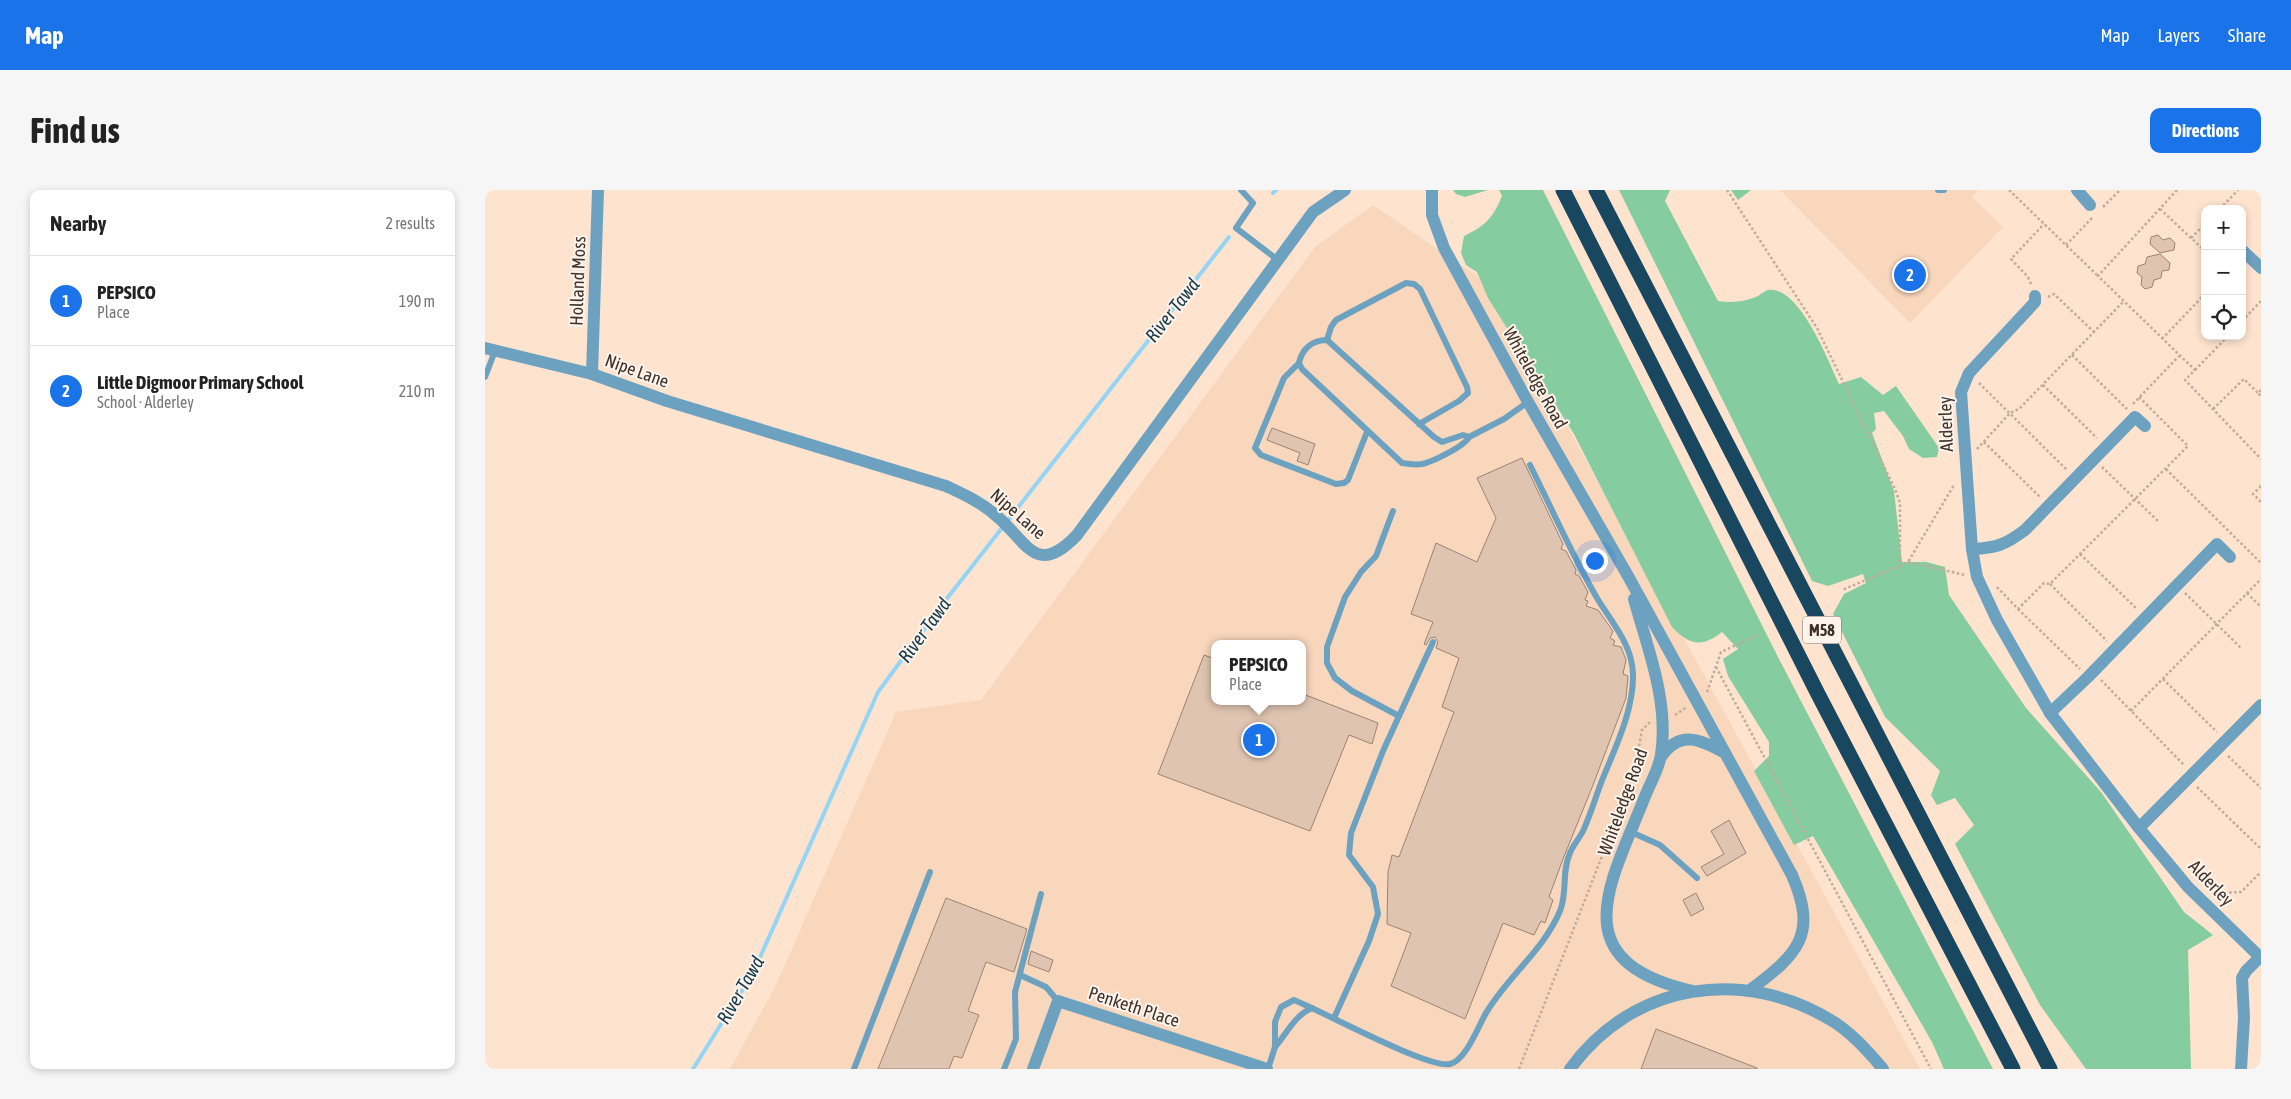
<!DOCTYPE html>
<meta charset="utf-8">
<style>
body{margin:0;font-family:"Asap Condensed",sans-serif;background:#f6f6f6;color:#222}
.controls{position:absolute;right:15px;top:15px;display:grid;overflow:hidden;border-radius:10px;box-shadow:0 2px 8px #0003}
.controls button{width:45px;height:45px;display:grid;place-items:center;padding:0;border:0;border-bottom:1px solid #e0e0e0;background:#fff;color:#222;font:25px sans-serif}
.you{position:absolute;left:1109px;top:370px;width:18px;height:18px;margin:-12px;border:4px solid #fff;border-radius:50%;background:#1a73e8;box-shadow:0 0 0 8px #1a73e833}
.badge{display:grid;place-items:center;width:32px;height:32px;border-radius:50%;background:#1a73e8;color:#fff;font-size:16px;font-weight:700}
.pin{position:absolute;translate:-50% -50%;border:2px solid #fff;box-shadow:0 1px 5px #0006}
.popup{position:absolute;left:726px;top:450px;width:95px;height:65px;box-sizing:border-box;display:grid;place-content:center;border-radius:10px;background:#fff;filter:drop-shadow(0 1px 4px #0005);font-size:16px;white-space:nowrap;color:#767676}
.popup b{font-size:19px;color:#222}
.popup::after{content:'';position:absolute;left:50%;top:100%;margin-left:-10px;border:10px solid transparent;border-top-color:#fff}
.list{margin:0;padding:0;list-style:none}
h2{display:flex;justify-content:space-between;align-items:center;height:65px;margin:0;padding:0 20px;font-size:21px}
h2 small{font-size:16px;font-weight:400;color:#767676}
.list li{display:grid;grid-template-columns:32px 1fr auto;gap:15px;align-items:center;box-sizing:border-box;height:90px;padding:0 20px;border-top:1px solid #e0e0e0}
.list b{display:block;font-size:19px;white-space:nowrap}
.list p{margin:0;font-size:16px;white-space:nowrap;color:#767676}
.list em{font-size:16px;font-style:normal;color:#767676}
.icon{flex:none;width:28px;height:28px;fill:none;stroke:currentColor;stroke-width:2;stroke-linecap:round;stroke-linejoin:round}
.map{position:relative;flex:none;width:1776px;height:879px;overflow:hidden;border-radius:10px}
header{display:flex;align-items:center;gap:30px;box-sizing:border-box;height:70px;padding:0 25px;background:#1a73e8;color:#fff}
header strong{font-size:24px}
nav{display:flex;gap:28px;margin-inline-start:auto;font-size:18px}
.intro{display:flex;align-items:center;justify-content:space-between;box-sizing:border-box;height:120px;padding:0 30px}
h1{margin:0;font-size:35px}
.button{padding:12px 22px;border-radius:10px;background:#1a73e8;color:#fff;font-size:18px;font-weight:700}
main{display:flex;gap:30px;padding:0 30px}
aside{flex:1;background:#fff;border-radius:10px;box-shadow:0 2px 8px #0003}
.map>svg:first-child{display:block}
.built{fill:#f8d7bd;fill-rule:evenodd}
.green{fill:#85cca0}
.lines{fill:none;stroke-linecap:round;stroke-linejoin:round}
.stream{stroke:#94d5f6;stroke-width:4}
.building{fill:#dfc4b1;stroke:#9c8371}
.path{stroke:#c1ab9b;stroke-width:2.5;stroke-dasharray:2.5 2.5;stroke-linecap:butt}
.service{stroke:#6ca1c0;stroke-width:6}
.minor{stroke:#6ca1c0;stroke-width:12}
.tertiary{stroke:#6ca1c0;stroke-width:12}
.motorway{stroke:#19475f;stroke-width:15}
.labels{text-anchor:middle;stroke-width:4;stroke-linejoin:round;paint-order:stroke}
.shield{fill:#fff4ec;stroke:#786d65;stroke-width:1}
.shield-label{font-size:16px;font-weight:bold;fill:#3e332b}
.street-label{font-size:18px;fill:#3e332b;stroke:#fff4ec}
.water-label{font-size:19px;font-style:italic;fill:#13394a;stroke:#fff4ec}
</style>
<header>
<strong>Map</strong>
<nav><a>Map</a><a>Layers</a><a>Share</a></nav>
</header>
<div class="intro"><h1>Find us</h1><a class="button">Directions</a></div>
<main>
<aside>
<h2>Nearby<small>2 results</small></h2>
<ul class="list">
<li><span class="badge">1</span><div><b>PEPSICO</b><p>Place</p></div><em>190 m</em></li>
<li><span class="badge">2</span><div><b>Little Digmoor Primary School</b><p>School · Alderley</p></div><em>210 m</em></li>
</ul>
</aside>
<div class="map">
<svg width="1776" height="879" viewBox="0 0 1776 879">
<rect width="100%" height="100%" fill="#fee3cf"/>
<g class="built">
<polygon points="1295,0 1493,0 1487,7 1518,37 1425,133"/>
<path d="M888 15 1005 95 1435 879H245L291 795 411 522 496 510 830 57ZM730 454H818V511H730Z"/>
</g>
<g class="green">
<polygon points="968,0 1003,0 980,7 971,4"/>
<path d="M1014 0H1058L1294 469 1508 879H1459L1447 852 1328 646 1309 655 1269 581 1284 566V552L1243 486 1238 469 1253 459 1237 442C1217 458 1204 455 1187 437L1089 244 1003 108 992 82 981 75 976 63 979 46C1000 36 1008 28 1017 6Z"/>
<path d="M1134 0H1185L1180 11 1233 111C1248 113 1259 112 1273 106 1276 104 1280 101 1283 100 1314 95 1344 172 1354 194L1376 187 1398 205 1411 196 1454 258 1452 267 1438 268 1424 259 1418 246 1399 221 1389 223 1391 239 1387 243 1409 301 1417 372H1441L1460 377 1464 405 1541 518 1616 602 1699 722 1728 745 1703 760 1706 879H1601L1555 815 1470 654 1489 635 1470 608 1452 615 1446 605 1455 581 1400 527 1348 424 1359 404 1381 393 1378 384 1343 396 1327 391Z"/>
<polygon points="1246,0 1266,0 1253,10"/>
</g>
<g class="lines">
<g class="stream">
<polyline points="788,3 791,0"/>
<polyline points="208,879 268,783 393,502 460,411 744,47"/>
</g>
</g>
<g class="building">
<polygon points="1673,45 1678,50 1685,48 1690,53 1689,60 1675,63 1665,54 1666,47"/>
<polygon points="1675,64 1685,73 1684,80 1677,81 1676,88 1669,90 1667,97 1660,99 1656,95 1657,87 1652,83 1653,76 1660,74 1662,67"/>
<polygon points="787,238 830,254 823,275 812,271 815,263 782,250"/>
<polygon points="1037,268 1078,354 1076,359 1081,361 1091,380 1090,384 1094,386 1103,402 1100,410 1103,411 1101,416 1113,420 1128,441 1125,448 1130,451 1128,455 1136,457 1141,470 1138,484 1143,486 1141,508 1108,595 1078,669 1064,707 1068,710 1060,733 1056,731 1049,745 1018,733 980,829 906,796 926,743 902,734 903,682 907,665 914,667 969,522 957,517 974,468 951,458 953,452 950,447 945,448 941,455 939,454 948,432 926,424 951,353 992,372 1011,328 992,288"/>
<polygon points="719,465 730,469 730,511 818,511 818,504 893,533 887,554 864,545 825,641 673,584"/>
<polygon points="1244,630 1261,663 1222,686 1216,677 1239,664 1226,641"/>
<polygon points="1211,703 1219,719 1206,726 1198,710"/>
<polygon points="461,708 542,739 529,782 501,772 483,821 494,825 477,868 469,866 464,879 393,879"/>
<polygon points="546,761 568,770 564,782 543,774"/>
<polygon points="1171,839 1272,878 1272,879 1156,879"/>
</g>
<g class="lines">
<g class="path">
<polyline points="1242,0 1332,138 1410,299 1415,313 1415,376 1357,400"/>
<polyline points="1524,0 1613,86"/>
<polyline points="1692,0 1613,86 1710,180 1700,190 1776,269"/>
<polyline points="1618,17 1635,0"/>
<polyline points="1675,19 1720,61"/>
<polyline points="1735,19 1753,0"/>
<polyline points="1706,48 1720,34"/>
<polyline points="1581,55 1608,27"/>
<polyline points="1546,94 1543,87 1526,69 1559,34"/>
<polyline points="1563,107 1569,104 1609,142"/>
<polyline points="1757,131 1776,111"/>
<polyline points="1677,149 1720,104"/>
<polyline points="1587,165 1642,219"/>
<polyline points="1710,180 1743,146"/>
<polyline points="1494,193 1582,280"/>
<polyline points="1558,195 1612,248"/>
<polyline points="1776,200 1773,203 1776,206"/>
<polyline points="1648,214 1694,166"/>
<polyline points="1728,219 1759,189 1773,203"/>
<polyline points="1499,252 1555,307"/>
<polyline points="1492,259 1525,223 1534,219 1639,111"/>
<polyline points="1617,277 1674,332"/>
<polyline points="1681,279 1776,373"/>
<polyline points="1776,296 1768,304 1776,312"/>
<polyline points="1595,364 1652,419"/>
<polyline points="1423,372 1480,385"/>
<polyline points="1415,376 1423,372 1469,295"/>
<polyline points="1565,394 1622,451"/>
<polyline points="1512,397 1533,419 1559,393 1565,394 1703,256 1654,207"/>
<polyline points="1700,403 1756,458"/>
<polyline points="1762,403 1776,417"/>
<polyline points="1533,419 1595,479"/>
<polyline points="1231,477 1446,879"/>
<polyline points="1678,489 1732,542"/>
<polyline points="1616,490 1699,575"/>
<polyline points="1222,502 1236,462 1273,445"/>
<polyline points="1646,521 1776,389"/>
<polyline points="1190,525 1202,517"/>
<polyline points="1743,566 1776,598"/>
<polyline points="1712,597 1776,659"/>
<polyline points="1732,709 1737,703 1756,702 1776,682"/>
<polyline points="1034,879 1149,584 1157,540 1165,532"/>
</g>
<g class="service">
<polyline points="756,0 768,13 751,38 793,70"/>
<polyline points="1453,0 1459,0"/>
<polyline points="842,150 846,137 851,130 921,93 929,94 935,99 982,197 983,203 974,211 934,234"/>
<polyline points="814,173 799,188 770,258 776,265 851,294 859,293 863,290 882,242"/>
<polyline points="0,187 10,161"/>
<path d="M984 247 978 245 957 252 949 247 842 150C827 150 817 159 814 173L817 179 917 273C923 274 931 275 937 274 947 272 980 256 984 247L1019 229 1043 212"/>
<polyline points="908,321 891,366 876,382 860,407 842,457 842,473 850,488 867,501 914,526"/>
<polyline points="1146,642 1175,655 1212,688"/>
<polyline points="535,785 561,797 573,811"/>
<polyline points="849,828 884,751 893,724 888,697 864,665 866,643 898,561 948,452"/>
<path d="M790 857C802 843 810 825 827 818"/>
<polyline points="369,879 445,682"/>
<polyline points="519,879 531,849 530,802 556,704"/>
<path d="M783 879 790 857V832L796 817 809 810C837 821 943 879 965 874 981 870 993 837 1001 823 1023 786 1058 761 1075 721 1083 701 1076 683 1085 663 1088 655 1094 649 1098 641 1105 626 1110 609 1116 593 1129 560 1149 521 1148 484 1147 454 1127 433 1112 408 1087 365 1067 319 1045 275"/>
</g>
<g class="minor">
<polyline points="1592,0 1605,15"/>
<polyline points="1757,60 1776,78"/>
<polyline points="1550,106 1550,112 1484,183 1476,202 1487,359 1492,387 1512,430 1565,523 1654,638 1703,697 1776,768"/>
<polyline points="107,184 113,0"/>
<path d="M1487 359C1511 358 1520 355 1540 340L1650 227 1660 236"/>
<polyline points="1565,523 1603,487 1732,354 1745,367"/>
<polyline points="1654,638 1776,515"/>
<polyline points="548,879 573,811 782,879"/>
<polyline points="1756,879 1759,828 1757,788 1761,781 1775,767"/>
</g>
<g class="tertiary">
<path d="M947 0V25L959 58 1043 212 1143 386 1307 685C1333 745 1313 764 1265 800"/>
<path d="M0 158 107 184 182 211 461 296C480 305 498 313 514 328 543 354 552 387 592 345L828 22 860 0"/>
<path d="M1149 409C1163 460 1184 511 1176 565 1174 578 1166 592 1161 604 1126 693 1075 771 1208 801"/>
<path d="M1176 567C1195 539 1216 550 1240 563"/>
<path d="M1085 879C1148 792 1259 776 1349 832 1368 844 1384 862 1398 879"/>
</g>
<g class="motorway">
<polyline points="1078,0 1333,504 1528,879"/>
<polyline points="1111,0 1565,879"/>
</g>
</g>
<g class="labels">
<rect class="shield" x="1318" y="426.5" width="38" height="27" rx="4"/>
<g class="shield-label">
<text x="1337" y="446">M58</text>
</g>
<g class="street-label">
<text transform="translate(93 91) rotate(-88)" y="6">Holland Moss</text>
<text transform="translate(152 181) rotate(20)" y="6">Nipe Lane</text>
<text transform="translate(1050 188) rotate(61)" y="6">Whiteledge Road</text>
<text transform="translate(1461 234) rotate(-92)" y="6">Alderley</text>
<text transform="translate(533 324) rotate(41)" y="6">Nipe Lane</text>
<text transform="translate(1138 612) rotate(-70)" y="6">Whiteledge Road</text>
<text transform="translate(1726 693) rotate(46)" y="6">Alderley</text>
<text transform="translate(649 817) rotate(18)" y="6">Penketh Place</text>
</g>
<g class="water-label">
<text transform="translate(687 120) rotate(-52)" y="7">River Tawd</text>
<text transform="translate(439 440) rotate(-54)" y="7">River Tawd</text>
<text transform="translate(255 800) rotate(-60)" y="7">River Tawd</text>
</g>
</g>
</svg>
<div class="controls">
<button>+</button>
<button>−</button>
<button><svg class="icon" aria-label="locate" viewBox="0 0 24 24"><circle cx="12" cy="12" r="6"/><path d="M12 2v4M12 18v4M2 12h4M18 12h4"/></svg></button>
</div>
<div class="you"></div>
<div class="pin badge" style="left:774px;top:550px">1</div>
<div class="popup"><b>PEPSICO</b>Place</div>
<div class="pin badge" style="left:1425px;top:85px">2</div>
</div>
</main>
